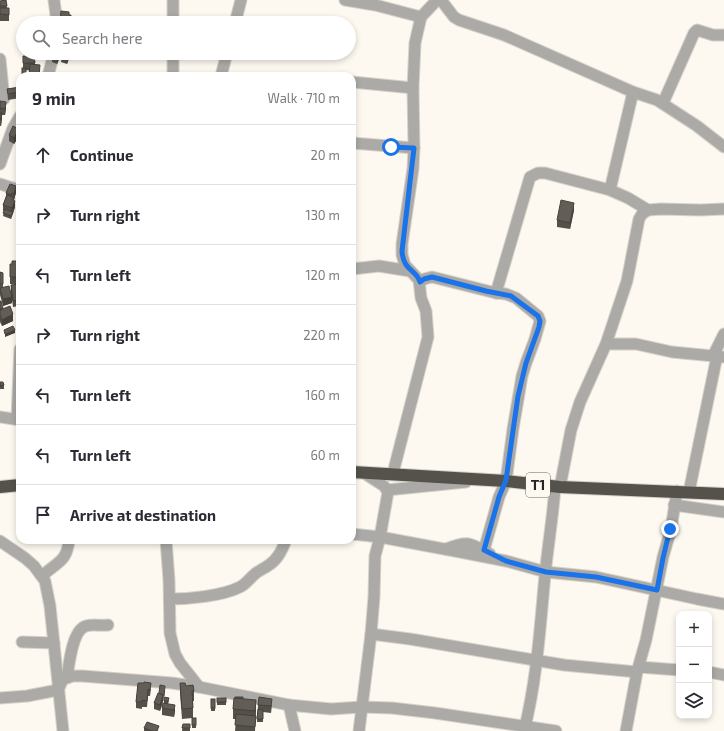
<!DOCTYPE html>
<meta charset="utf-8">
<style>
body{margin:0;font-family:"Exo 2",sans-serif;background:#f2f2f3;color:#2b2b33}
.controls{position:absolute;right:12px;bottom:12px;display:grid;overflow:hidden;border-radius:8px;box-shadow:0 2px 6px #0003}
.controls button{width:36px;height:36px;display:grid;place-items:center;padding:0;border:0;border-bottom:1px solid #e1e1e2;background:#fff;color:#2b2b33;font:20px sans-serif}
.stop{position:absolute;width:12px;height:12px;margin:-9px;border:3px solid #1a73e8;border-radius:50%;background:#fff}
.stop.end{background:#1a73e8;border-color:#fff;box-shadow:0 1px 4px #0008}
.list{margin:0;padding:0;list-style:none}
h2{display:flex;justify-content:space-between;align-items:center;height:52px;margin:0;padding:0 16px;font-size:17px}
h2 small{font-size:13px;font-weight:400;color:#7c7c81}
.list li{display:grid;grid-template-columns:26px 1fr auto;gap:12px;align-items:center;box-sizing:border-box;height:60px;padding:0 16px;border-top:1px solid #e1e1e2}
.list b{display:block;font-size:15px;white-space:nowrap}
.list em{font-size:13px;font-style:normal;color:#7c7c81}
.icon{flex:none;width:22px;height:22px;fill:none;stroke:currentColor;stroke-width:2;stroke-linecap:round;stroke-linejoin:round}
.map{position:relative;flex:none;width:724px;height:731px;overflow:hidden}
.search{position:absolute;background:#fff;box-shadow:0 2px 6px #0003;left:16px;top:16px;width:340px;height:44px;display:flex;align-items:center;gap:10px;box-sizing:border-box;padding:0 14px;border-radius:22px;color:#7c7c81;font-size:15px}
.panel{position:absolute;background:#fff;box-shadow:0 2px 6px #0003;left:16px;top:72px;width:340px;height:472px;border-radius:12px}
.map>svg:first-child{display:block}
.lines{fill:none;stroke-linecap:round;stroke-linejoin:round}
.minor-casing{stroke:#d6d2cb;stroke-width:13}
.highway-casing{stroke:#d6d2cb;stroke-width:14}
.minor{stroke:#abaaa6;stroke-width:11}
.highway{stroke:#54524b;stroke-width:12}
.wall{fill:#54514b}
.shaded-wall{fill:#45423d}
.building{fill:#625e57;stroke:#45423d}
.route{stroke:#1a73e8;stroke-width:5}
.labels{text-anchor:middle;stroke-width:4;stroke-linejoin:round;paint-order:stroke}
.shield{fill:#fdf8f0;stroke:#676460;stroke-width:1}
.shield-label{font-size:14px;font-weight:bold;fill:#272523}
</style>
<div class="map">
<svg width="724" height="731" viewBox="0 0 724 731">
<rect width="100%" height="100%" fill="#fdf8f0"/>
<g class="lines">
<defs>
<g id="minor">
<polyline points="54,0 57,23"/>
<polyline points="345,0 375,5 421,17"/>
<polyline points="441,0 454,17 459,20 504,35 633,92 657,100 697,126 724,147"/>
<polyline points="173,23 173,0"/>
<polyline points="235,23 241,0"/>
<polyline points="0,59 4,99"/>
<polyline points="48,76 54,53"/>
<polyline points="173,76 173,53"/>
<polyline points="221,76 227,53"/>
<polyline points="352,82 413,88"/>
<polyline points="663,103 694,33 697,30 713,35 724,35"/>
<polyline points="352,143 414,148"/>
<polyline points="0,164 13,128 20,116"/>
<polyline points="0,184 16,189"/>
<polyline points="610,190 633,92"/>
<polyline points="352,269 379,266 410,271"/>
<polyline points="420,282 424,279 432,277 496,293 530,177 538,173 545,173 610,190 628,198 648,210"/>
<polyline points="606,344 636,344 672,352 724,357"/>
<polyline points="713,356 724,334"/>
<polyline points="0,417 20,420"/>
<polyline points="17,419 20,349"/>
<polyline points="393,473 428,337 426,311 421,298 419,280 405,265 402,255 402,244 413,169 414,148 413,88 415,43 421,17 437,0"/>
<polyline points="560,487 571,430 580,402 606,344 627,281 639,219 642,214 648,210 661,209 700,210 724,209"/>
<polyline points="387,490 466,482"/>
<polyline points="689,492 717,356"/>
<polyline points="674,505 724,512"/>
<polyline points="352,534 380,537 460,552 506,561 546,572 596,577 697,599 724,604"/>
<polyline points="166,540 169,580 170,633 175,654 180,663 199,687"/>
<polyline points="0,541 25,558 34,566 45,581 50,606 63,731"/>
<path d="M446 549C468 540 470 543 490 554"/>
<polyline points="484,550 499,497 506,481 513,429 522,376 526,363 535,339 540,321 538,316 516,298 506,294 496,293"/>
<path d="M42 576C57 562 67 562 69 540"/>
<path d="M170 599C189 599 222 596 240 587 246 584 250 578 256 573 260 570 265 568 269 565 278 559 282 550 286 540"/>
<polyline points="371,634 410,639 564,665 637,672"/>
<polyline points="22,642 54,643"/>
<polyline points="639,667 679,670"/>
<polyline points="709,672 724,675"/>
<path d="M67 678C69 665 72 630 86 626 93 624 101 626 108 625"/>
<polyline points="0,698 27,696 58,690 63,679 73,676 82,676 172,683 199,687 289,705 331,709 362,707 392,708 435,713 556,731"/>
<polyline points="289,705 295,731"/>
<polyline points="359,731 371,634 374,597 375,556 380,537 388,492 384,486 364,473"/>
<path d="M524 731C537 680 540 627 545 575 548 545 553 516 555 487"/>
<polyline points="626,731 637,672 646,640 663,557 671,529 677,491"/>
</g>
<g id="highway">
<polyline points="352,472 506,481 560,487 724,494"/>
<polyline points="0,487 20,485"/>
</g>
</defs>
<use href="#minor" class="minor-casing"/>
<use href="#highway" class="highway-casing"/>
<use href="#minor" class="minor"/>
<use href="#highway" class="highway"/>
</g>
<g class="wall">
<polygon points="6,0 7,8 9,8 9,21 0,21 0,1"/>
<polygon points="61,11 69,15 70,23 60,23"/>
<polygon points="53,53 71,53 67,64 61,62 62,55 61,54 57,64 52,62 52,56"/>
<rect x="74" y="53" width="10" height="4"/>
<polygon points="23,56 34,56 35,65 40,72 26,70 23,68"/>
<polygon points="20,87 20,98 8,100 7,89"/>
<polygon points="0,101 6,108 5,115 2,115 1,126 0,126"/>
<polygon points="20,115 20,124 19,123 19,117"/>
<polygon points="20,130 20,143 16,141 14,144 9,141 9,135"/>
<polygon points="20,186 20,207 18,206 18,200 20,193 18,193 18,190"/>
<polygon points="16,192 14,200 15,207 11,219 3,216 4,211 3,211 3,205 6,196 6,193"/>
<polygon points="574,210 570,229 557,227 557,220"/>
<polygon points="20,230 20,247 17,246 17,239"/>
<rect x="10" y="264" width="10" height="20"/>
<polygon points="0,272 3,273 3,287 11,296 11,285 20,284 20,302 19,302 19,306 13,307 12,299 12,303 3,306 0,295"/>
<polygon points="0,301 3,309 13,321 2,326 0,322"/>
<polygon points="0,382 4,385 4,389 0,389"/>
<polygon points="138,683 151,689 150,696 148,696 147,707 142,707 142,709 136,708 136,702"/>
<polygon points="180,683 194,691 194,701 193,701 193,718 196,718 196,728 192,728 192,718 182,719 180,693"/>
<polygon points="165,690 163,701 160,711 154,709 154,703 159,693"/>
<polygon points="164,697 169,701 168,704 175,711 174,717 162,715 162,708 164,703"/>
<rect x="217" y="698" width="9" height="7"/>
<rect x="211" y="699" width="4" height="12"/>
<polygon points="243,699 256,710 255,731 235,731 236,719 233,719 233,709"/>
<polygon points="258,705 272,705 271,713 263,712 263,722 257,722"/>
<polygon points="183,724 190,724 190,731 182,731"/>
<polygon points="144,728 159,731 144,731"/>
</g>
<g class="shaded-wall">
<polygon points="59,53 61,53 61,54 57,64 57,58"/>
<polygon points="69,53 71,53 67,64 67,58"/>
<polygon points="6,102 6,108 5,115 5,109"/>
<polygon points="2,113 2,119 1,126 1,119"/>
<polygon points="16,134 16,141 14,144 14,138"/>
<polygon points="16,186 16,192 14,200 14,194"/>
<polygon points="15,201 15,207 11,219 12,208"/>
<polygon points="574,203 574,210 570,229 570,223"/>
<polygon points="12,297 12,303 3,306 3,299"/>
<polygon points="13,314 13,321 2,326 2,320"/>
<polygon points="15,330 15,333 5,337 5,334"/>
<polygon points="163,695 163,701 160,711 160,705"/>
<polygon points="256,700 256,710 255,721 255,711"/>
<polygon points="175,705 175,711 174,717 174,710"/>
</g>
<g class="building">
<polygon points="6,0 7,6 0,6 0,1"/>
<polygon points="0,8 9,8 9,15 0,14"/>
<polygon points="61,11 69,12 69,15 71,15 70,21 68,21 68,23 60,22"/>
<polygon points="53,53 59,53 57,58 52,56"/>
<polygon points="62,53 69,53 67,58 61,56"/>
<polygon points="23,56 34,56 35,63 23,63"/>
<polygon points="30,64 40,65 39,76 29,76"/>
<rect x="22" y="68" width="4" height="8"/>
<polygon points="20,87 20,92 8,94 7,89"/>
<polygon points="0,101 6,102 5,109 0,108"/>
<polygon points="0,113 2,113 1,119 0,119"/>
<polygon points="13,126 20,130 20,136 16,134 14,138 9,135"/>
<polygon points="10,184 16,186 14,194 12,193 11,195 6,193"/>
<polygon points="20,193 20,200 18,200"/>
<polygon points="7,195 13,197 13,200 15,201 12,208 3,205"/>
<polygon points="561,200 574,203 570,223 557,220"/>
<polygon points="5,209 13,212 11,216 3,213"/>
<polygon points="20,230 20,240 17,239"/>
<polygon points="12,261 19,261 20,277 10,277 10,264 12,264"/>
<polygon points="0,272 3,273 3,284 0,284"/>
<polygon points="20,284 20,296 19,296 19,300 13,301 11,285"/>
<polygon points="9,286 12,297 3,299 0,288"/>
<polygon points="0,301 1,301 3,308 0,309"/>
<polygon points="10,306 13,314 2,320 0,315 0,310"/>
<polygon points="13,326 15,330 5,334 4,330"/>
<polygon points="0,382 3,382 4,385 0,386"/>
<polygon points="144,682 151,683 150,690 148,689 147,701 142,700 142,702 136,702 138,683 144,683"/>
<polygon points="180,683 185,683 186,686 193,685 194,691 192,691 193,708 182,709"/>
<polygon points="160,685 165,686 164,696 163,695 159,693"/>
<polygon points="158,693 163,695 160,705 154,703"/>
<polygon points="164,697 169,698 168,701 164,701"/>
<polygon points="235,697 243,697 243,699 235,698"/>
<polygon points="259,697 272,699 271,706 258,705"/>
<rect x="217" y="698" width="9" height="4"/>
<polygon points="234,698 256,700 255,711 233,709"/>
<rect x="211" y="699" width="4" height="9"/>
<polygon points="163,703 175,705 174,710 162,708"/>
<polygon points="258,709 263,710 263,719 257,719"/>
<polygon points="236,714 256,716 255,727 235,725"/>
<rect x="192" y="718" width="4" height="7"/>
<polygon points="147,722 159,726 157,731 152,731 144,728"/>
<polygon points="183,724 190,724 190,728 182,728"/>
</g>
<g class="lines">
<path class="route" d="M391 147 414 148 402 251C403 271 417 270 420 282L424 279 432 277 486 291 511 296 538 316 540 321 539 327 526 363 518 396 506 480 499 497 484 550 506 561 546 572 596 577 657 590 663 558 670 529"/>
</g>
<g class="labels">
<rect class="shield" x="526" y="473" width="24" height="24" rx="3"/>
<g class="shield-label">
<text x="538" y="490">T1</text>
</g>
</g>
</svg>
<div class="controls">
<button>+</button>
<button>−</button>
<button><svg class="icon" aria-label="layers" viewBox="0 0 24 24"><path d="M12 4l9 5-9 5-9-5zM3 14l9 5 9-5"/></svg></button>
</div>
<div class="stop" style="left:391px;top:147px"></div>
<div class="stop end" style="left:670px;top:529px"></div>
<div class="search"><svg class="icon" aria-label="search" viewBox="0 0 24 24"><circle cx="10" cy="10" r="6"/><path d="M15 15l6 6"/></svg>Search here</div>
<section class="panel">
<h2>9 min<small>Walk · 710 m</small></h2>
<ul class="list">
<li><svg class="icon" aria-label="ahead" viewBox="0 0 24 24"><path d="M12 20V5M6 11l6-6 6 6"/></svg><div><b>Continue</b></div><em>20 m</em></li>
<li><svg class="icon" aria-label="right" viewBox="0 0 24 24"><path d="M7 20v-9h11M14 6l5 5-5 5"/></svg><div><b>Turn right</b></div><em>130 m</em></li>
<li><svg class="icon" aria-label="left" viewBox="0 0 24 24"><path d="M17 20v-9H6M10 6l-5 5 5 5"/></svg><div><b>Turn left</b></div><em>120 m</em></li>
<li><svg class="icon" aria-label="right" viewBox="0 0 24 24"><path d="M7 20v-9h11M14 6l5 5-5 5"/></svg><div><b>Turn right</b></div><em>220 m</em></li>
<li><svg class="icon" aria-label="left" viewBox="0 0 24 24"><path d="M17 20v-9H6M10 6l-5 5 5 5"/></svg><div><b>Turn left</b></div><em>160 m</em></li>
<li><svg class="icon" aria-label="left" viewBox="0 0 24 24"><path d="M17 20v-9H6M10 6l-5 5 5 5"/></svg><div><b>Turn left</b></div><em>60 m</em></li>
<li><svg class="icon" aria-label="arrive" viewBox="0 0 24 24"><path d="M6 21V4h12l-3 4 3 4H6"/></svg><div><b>Arrive at destination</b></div></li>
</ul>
</section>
</div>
